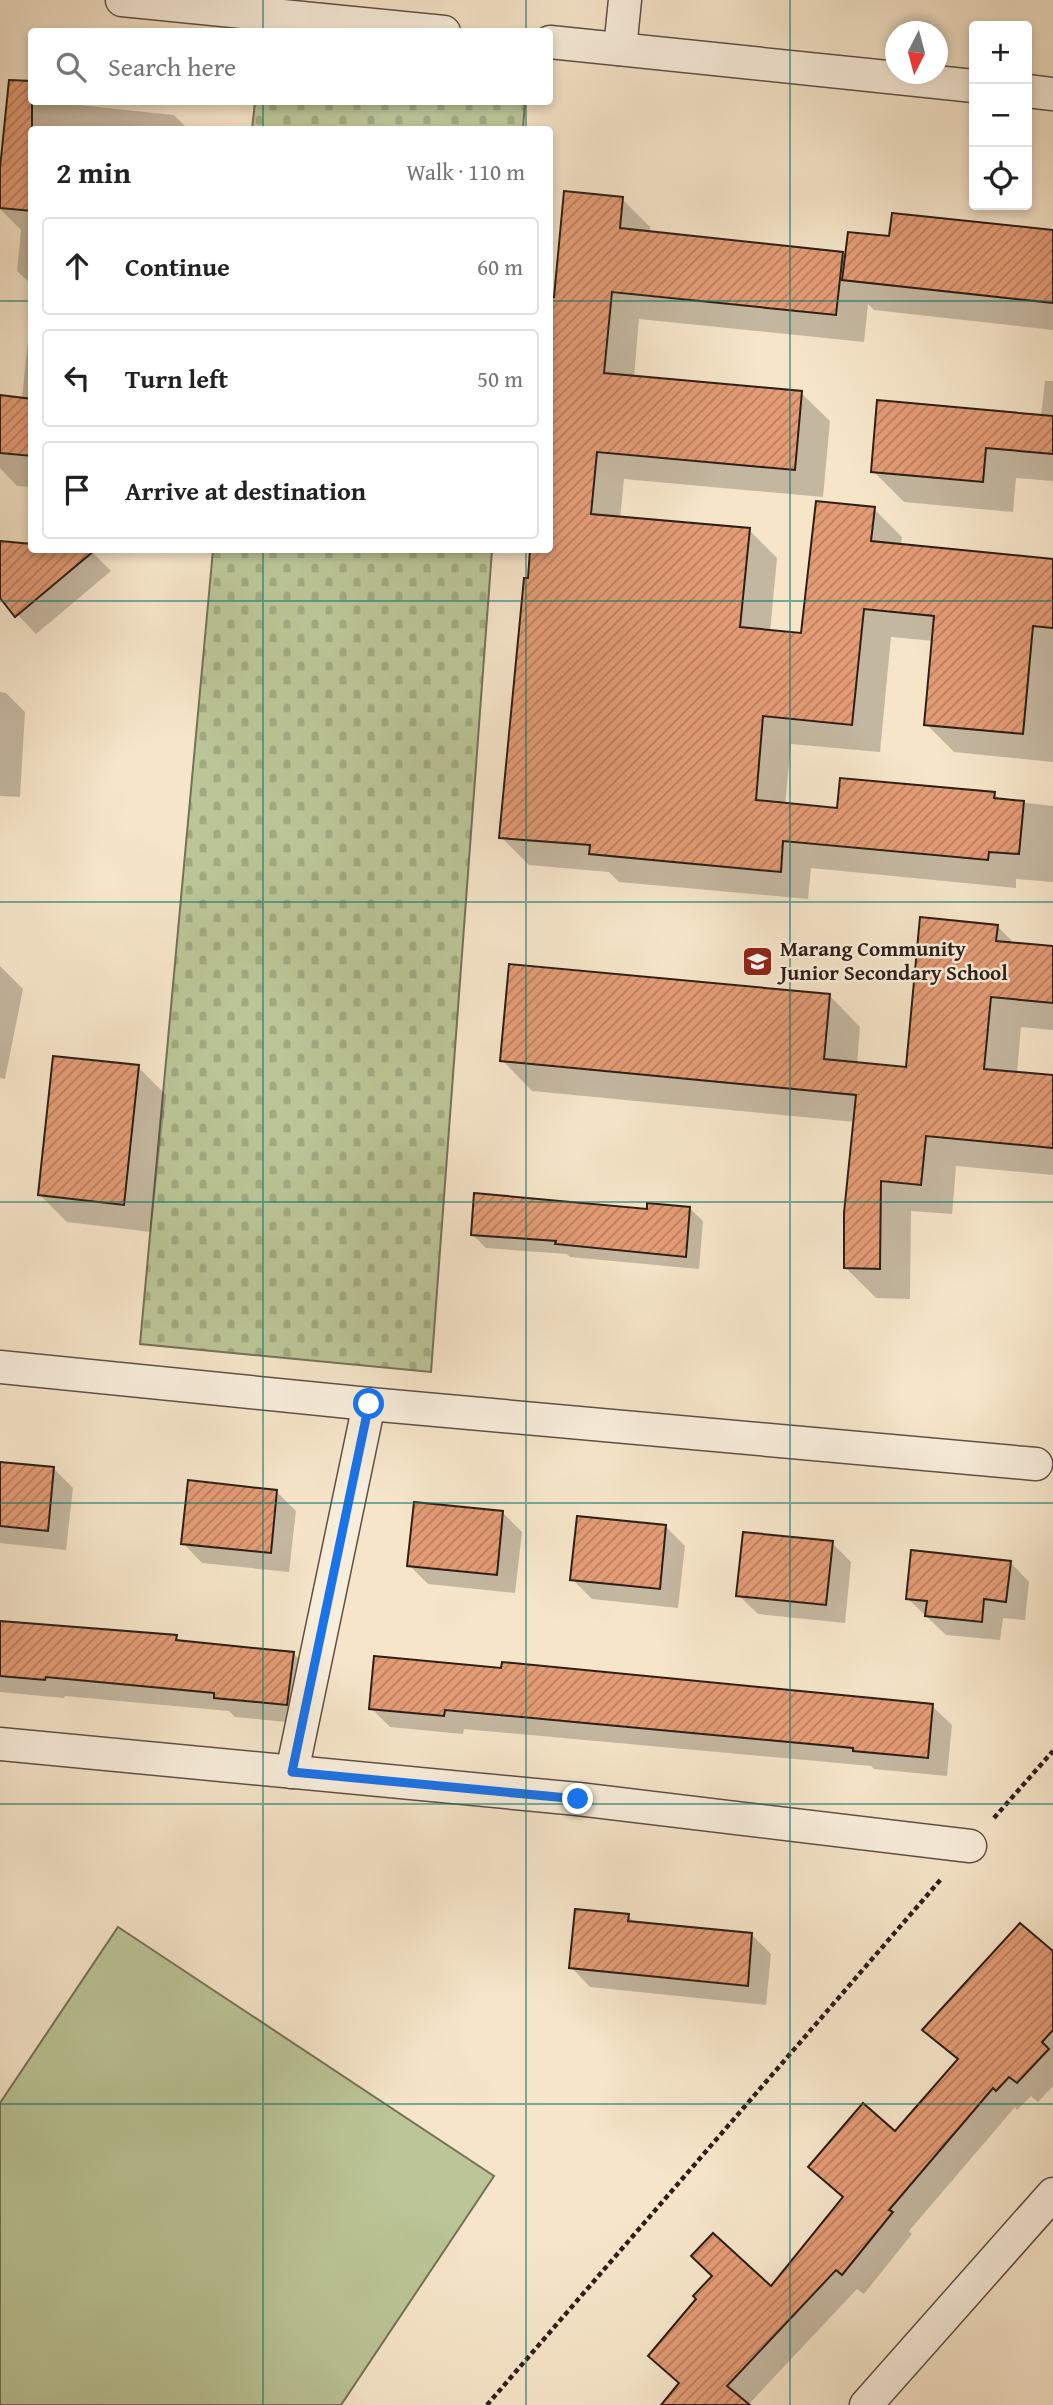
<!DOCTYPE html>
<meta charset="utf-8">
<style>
body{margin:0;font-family:"Gentium Book Plus",serif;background:#f6f6f6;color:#222}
.controls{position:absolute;right:21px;top:21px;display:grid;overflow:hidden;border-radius:7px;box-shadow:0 4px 10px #0003}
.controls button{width:63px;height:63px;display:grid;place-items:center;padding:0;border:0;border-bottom:2px solid #e0e0e0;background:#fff;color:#222;font:35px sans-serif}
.compass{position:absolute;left:885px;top:21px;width:63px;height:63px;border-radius:50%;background:#fff;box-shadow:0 4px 10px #0003;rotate:186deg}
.stop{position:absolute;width:21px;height:21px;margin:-16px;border:5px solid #1a73e8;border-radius:50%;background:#fff}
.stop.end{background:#1a73e8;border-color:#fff;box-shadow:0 2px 7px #0008}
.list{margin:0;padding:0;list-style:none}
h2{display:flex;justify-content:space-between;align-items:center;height:91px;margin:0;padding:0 28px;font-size:30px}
h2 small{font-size:23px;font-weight:400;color:#767676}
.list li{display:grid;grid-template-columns:46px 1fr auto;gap:21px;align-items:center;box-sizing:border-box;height:98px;margin:0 14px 14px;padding:0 14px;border:2px solid #e0e0e0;border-radius:7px}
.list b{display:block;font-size:26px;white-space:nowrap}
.list em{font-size:23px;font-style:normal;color:#767676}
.icon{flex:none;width:38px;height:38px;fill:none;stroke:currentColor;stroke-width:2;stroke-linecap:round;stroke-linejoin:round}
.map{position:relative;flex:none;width:1053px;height:2405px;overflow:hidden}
.search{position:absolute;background:#fff;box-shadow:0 4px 10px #0003;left:28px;top:28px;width:525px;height:77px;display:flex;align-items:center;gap:18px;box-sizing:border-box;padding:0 24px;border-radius:7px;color:#767676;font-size:26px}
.panel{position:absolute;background:#fff;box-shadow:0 4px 10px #0003;left:28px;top:126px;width:525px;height:427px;border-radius:7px}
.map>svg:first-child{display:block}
.cemetery{fill:url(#cemetery-stones);stroke:#747257;stroke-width:2}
.pitch{fill:#bbc597;stroke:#747257;stroke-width:2}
.shadow{fill:#0003}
.building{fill:url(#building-hatch);stroke:#2c1f17;stroke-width:2}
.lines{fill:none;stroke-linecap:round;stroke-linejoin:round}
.minor-casing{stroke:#5e5044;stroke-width:35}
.path{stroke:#2c1f17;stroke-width:4.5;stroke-dasharray:5 3.5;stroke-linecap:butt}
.minor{stroke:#f9eedc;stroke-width:32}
.route{stroke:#1a73e8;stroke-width:9}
.grid{fill:none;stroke:#0f766e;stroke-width:2;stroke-opacity:0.55}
.labels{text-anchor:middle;stroke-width:5;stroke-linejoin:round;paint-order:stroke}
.poi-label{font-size:21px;font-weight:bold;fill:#2c1f17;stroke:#f9eedc;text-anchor:start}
</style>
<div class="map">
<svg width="1053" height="2405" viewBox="0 0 1053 2405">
<defs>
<pattern id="cemetery-stones" width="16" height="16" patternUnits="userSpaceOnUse" patternTransform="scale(1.75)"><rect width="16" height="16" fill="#bbc597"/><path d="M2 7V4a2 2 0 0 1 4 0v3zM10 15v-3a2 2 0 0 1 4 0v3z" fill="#a1a981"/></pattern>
<pattern id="building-hatch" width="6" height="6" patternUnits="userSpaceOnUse" patternTransform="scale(1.75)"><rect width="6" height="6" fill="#e49c76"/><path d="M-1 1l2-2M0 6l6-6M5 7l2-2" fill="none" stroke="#b97f60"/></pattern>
</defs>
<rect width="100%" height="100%" fill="#f6e5c9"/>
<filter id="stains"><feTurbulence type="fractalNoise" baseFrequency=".00286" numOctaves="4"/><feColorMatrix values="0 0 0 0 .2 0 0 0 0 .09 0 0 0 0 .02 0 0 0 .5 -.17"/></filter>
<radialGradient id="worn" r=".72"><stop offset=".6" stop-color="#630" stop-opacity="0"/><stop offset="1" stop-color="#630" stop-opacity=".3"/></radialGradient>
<g class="cemetery">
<polygon points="255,102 525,102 523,129 252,129"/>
<polygon points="213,550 492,550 431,1372 140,1344"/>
</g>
<polygon class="pitch" points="118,1927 494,2176 341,2405 0,2405 0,2103"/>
<g class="shadow">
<polygon points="32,102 50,102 174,115 189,130 32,130 32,285 17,271 21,230 0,209 0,184"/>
<polygon points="622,199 650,227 650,233 842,253 846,258 891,238 1053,232 1053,330 874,310 868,304 864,342 639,319 634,377 801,393 830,421 823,497 624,479 620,519 749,530 777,558 770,632 803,635 874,509 902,537 901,546 1053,560 1053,762 954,752 926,724 934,641 891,637 880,752 791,744 785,805 839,810 994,794 1001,800 1053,806 1053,882 1016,879 1016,888 811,868 808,899 619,882 609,872 529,865 501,837 532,550 550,550 550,298 555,299"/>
<polygon points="32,301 32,487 17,486 0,468 0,397 22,399"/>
<polygon points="1045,381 1053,381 1053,481 1016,478 1013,512 904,502 873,471 1041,416"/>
<polygon points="0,543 32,550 93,553 111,571 36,634 0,596"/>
<polygon points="0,692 6,693 25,712 20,797 0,796"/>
<polygon points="997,926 1015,944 1053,948 1053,1030 1021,1027 1017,1073 1053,1077 1053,1175 956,1166 952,1214 911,1211 910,1299 876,1298 846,1268 855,1122 532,1091 502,1060 830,996 860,1027 857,1064 908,1068"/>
<polygon points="0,966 23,989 5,1079 0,1078"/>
<polygon points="138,1067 166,1095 151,1232 67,1222 39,1194"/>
<polygon points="689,1208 703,1221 699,1269 570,1257 567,1254 486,1248 473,1235 649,1211"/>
<polygon points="0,1463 54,1469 73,1488 66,1550 0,1543"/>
<polygon points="276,1491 296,1511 289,1572 202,1563 183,1543"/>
<polygon points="503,1513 522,1532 515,1593 428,1584 409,1565"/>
<polygon points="666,1527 685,1546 678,1608 592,1599 572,1579"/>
<polygon points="832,1543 851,1562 845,1623 758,1614 738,1595"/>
<polygon points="1010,1562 1029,1582 1025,1620 1003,1618 1000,1640 946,1635 907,1598"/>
<polygon points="0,1623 176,1637 181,1643 293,1653 313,1673 306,1724 235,1717 229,1711 65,1696 64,1698 0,1692"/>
<polygon points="932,1706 952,1725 947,1776 874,1769 871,1766 464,1729 463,1734 390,1727 371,1708"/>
<polygon points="628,1916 636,1924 752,1935 771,1954 766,2005 590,1987 571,1967"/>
<polygon points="1053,1952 1053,2086 1038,2102 1031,2096 1017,2110 1015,2107 909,2231 912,2234 864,2294 857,2289 748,2405 663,2405 680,2385 650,2356 771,2289 844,2199 810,2167 895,2134 958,2061 925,2030"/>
</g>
<g class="building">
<polygon points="9,80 32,81 32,211 0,208 0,168"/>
<polygon points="564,191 623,197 620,228 843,252 836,315 612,292 604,373 802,391 795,470 597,452 591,514 750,528 740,627 801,633 816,501 875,507 871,541 1053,559 1053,628 1033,626 1023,734 924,725 934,616 864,609 852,725 763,716 756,800 837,808 840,778 995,792 994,798 1024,801 1019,854 989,852 988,860 783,841 781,872 589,854 590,845 499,838 524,578 528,578 530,550 550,550 550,297 554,297"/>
<polygon points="892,213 1053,230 1053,303 842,280 848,232 889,236"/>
<polygon points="0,395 32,399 32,456 0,453"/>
<polygon points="877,400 1053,416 1053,454 986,448 983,482 871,472"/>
<polygon points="0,541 32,544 32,550 95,550 15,617 0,598"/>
<polygon points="920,917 998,925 996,941 1053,946 1053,1003 991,997 984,1069 1053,1075 1053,1148 926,1136 921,1185 881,1181 880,1269 844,1268 844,1213 856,1095 500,1061 509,964 830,994 824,1059 906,1067"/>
<polygon points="53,1056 139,1065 124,1205 38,1195"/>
<polygon points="474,1193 647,1209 647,1203 690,1207 686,1257 555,1244 556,1241 471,1235"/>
<polygon points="0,1462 54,1467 48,1531 0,1526"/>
<polygon points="188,1480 277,1490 271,1553 181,1544"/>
<polygon points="414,1502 503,1511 497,1575 407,1566"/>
<polygon points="577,1516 666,1525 660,1589 570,1580"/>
<polygon points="743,1532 833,1541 826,1605 736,1596"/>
<polygon points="911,1550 1011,1561 1006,1602 984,1599 982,1622 925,1616 927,1601 906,1599"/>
<polygon points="0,1621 177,1635 176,1640 294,1652 287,1705 214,1698 214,1693 46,1677 45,1680 0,1676"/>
<polygon points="374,1656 501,1668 502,1662 933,1704 928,1758 853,1751 853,1748 445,1710 444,1716 369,1709"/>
<polygon points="575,1909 629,1914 628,1921 752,1933 748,1986 569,1968"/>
<polygon points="1020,1923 1053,1951 1053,2030 1042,2042 1049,2049 1017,2083 1009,2077 996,2091 993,2088 889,2210 893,2212 842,2275 836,2270 727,2386 750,2405 661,2405 679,2383 648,2356 696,2299 693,2296 712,2276 691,2256 713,2233 771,2286 843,2197 808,2167 863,2103 895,2131 958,2059 922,2030"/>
</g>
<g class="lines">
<defs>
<g id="minor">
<polyline points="122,0 444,32"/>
<polyline points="550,42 974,86"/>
<polyline points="620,49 625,0"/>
<polyline points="1027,91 1053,94"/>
<polyline points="0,1367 369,1404 1036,1464"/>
<polyline points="0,1744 578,1799 970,1846"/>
<polyline points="292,1772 369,1404"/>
<polyline points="866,2405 1053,2194"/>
</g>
</defs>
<use href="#minor" class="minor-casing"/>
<g class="path">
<polyline points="994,1818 1053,1751"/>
<polyline points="487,2405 942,1878"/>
</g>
<use href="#minor" class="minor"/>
</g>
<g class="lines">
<polyline class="route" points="369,1404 292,1772 578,1799"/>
</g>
<path class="grid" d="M263 0V32M526 0V32M790 0V2405M263 102V130M526 102V130M0 301H32M550 301H1053M263 550V2405M526 550V2405M0 601H1053M0 902H1053M0 1202H1053M0 1503H1053M0 1804H1053M0 2104H1053"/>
<defs>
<symbol id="school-square" viewBox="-11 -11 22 22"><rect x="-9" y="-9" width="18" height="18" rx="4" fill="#8f2418" stroke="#f9eedc"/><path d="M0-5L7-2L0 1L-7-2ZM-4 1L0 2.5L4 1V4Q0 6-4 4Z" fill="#fff"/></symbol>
</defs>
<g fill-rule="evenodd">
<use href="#school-square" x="740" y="944" width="35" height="35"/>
</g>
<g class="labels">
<g class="poi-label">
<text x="780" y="956">Marang Community<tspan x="780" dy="24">Junior Secondary School</tspan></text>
</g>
</g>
<rect width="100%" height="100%" filter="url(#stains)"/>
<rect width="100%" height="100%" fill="url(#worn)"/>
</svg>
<div class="controls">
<button>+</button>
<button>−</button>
<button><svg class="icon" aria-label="locate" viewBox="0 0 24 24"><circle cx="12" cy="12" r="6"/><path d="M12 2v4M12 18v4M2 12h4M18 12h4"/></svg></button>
</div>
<svg class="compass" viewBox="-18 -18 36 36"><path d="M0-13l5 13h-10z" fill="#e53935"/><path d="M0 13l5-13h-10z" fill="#767676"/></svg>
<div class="stop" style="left:369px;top:1404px"></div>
<div class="stop end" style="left:578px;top:1799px"></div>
<div class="search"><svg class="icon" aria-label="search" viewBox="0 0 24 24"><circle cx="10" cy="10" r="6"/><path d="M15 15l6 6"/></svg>Search here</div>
<section class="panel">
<h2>2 min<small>Walk · 110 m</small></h2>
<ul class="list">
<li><svg class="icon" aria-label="ahead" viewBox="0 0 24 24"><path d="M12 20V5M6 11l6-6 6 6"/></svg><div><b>Continue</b></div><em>60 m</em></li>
<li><svg class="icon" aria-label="left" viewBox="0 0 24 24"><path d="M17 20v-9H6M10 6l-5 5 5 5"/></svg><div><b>Turn left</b></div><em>50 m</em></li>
<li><svg class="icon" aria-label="arrive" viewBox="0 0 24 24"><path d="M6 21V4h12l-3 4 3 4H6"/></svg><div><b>Arrive at destination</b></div></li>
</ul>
</section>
</div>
